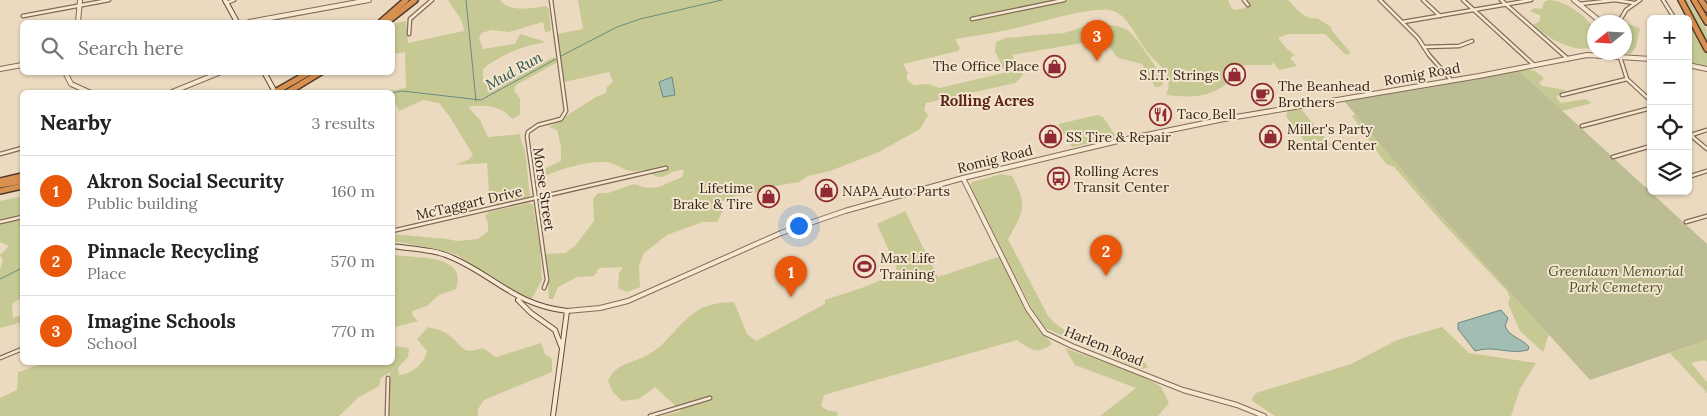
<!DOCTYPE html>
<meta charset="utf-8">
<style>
body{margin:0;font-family:Lora,serif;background:#f2f2f2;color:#222}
.controls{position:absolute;right:15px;top:15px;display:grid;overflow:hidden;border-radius:8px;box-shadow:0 1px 4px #0004}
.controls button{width:45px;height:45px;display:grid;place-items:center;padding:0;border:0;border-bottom:1px solid #e0e0e0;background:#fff;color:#222;font:25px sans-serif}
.compass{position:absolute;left:1587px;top:15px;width:45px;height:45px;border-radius:50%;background:#fff;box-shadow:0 1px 4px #0004;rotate:252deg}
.you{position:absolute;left:798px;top:225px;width:18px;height:18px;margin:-12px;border:4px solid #fff;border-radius:50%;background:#1a73e8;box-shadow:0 0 0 8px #1a73e833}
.badge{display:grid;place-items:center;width:32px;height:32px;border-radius:50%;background:#ea580c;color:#fff;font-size:16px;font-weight:700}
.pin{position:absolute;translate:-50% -41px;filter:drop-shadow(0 1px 2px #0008)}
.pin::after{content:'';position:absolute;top:26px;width:18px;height:15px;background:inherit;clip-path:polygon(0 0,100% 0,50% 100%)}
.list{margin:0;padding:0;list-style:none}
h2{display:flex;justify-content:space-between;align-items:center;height:65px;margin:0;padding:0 20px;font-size:21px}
h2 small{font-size:16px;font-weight:400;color:#767676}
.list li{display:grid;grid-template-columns:32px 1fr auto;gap:15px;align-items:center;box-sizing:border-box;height:70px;padding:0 20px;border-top:1px solid #e0e0e0}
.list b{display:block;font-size:19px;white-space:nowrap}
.list p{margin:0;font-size:16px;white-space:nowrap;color:#767676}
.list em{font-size:16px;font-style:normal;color:#767676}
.icon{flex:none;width:28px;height:28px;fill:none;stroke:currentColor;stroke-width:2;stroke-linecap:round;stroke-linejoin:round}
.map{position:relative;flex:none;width:1707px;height:416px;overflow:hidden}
.search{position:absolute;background:#fff;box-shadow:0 1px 4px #0004;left:20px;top:20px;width:375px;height:55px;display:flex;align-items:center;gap:12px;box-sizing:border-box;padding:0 18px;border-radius:8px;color:#767676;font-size:19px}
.panel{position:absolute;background:#fff;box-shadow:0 1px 4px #0004;left:20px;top:90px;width:375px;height:275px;border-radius:8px}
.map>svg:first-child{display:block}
.green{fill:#c7c994}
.cemetery{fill:#bcbd93}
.water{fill:#a2bdb3;stroke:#6a8a80}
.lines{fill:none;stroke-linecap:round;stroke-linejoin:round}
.stream{stroke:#6a8a80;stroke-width:1}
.minor-casing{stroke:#836b58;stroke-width:5}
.tertiary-casing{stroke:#836b58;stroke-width:6}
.secondary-casing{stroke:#654d3c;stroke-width:6}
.motorway-casing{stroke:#513a2d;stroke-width:8}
.minor{stroke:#f7e8d2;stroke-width:2.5}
.tertiary{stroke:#f7e8d2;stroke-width:4}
.secondary{stroke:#f7e8d2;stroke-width:4}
.motorway{stroke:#d99152;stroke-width:5}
.labels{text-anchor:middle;stroke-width:4;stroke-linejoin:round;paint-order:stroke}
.poi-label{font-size:14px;fill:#33251c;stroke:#f3e5ce;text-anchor:start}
.street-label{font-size:14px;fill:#33251c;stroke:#f3e5ce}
.park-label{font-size:14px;font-style:italic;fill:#484f24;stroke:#f3e5ce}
.water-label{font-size:15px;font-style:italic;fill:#2c534d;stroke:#f3e5ce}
.neighbourhood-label{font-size:15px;font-weight:bold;fill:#5e251d;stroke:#f3e5ce}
</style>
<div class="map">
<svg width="1707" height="416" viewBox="0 0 1707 416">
<rect width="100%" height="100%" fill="#ebdabf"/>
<g class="green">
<path d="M448 0H500C511 13 531 8 546 6L549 9 551 31 545 32 543 22 509 32 491 30 482 33 479 38 483 49 515 44 520 34 546 42C522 46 502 54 483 69V83C507 87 533 68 554 57L558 62 516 85 514 90 520 99V115L512 119C502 106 484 104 468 107L480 120 488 137 520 134 521 141 525 150 530 197 490 207 487 163 455 165 468 160 473 155 450 117 439 103 423 100 397 112 399 110 393 100 392 92H382L406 88 405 52 393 54V26L396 23 406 21 408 43 464 31C463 18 454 11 448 0Z"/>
<path d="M578 0H1228L1232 9 1237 10 1250 6 1245 0H1288C1296 8 1305 21 1317 18L1331 27 1332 31 1351 53 1346 55 1325 34H1288L1278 38 1287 49 1295 55 1290 58 1297 66 1279 70 1273 62 1272 65H1246L1225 71 1231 80C1212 98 1191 98 1166 95 1174 75 1162 68 1149 54 1138 42 1131 20 1116 12 1098 3 1033 25 1012 29 993 33 974 36 955 39L960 48 958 51 903 64 908 73 906 77 908 81 914 85 928 84 940 88 999 74 1005 72 995 51 996 42 1005 38 1064 33 1095 23 1117 26 1128 30 1138 41 1160 73 1163 84 1159 87H1155L1142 64 1118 58 1108 45 1100 40 1012 55 1023 75 1015 83 926 103 924 110 928 115 920 129 879 152 830 171 808 176 799 182 769 187 750 195 735 196 720 202 723 210 717 222H702L667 235 644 253 639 266 640 287 627 292 618 288 619 273 623 267 599 268 594 276 577 277 558 287 553 299H549L546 254 565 253 575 246 594 221 593 199 598 193H608L634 184 646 188 659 187 682 177 684 170C663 170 667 186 645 170 621 175 620 162 604 162 581 161 557 171 536 179L540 171 561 161V147L557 130 549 127 596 97 606 93 607 87 613 82 609 72 564 82 557 34 583 29Z"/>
<path d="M1549 0C1564 0 1586 15 1594 29 1596 35 1595 43 1594 49 1588 47 1581 50 1575 48 1559 44 1545 36 1533 25L1539 22 1541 16 1530 11 1534 8 1542 9 1544 2Z"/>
<polygon points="1683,0 1688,0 1707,30 1707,45"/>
<polygon points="1688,19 1707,54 1707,67 1690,64 1689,50 1693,41 1688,34"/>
<polygon points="1625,23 1640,28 1636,47 1631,54 1624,53"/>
<polygon points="1528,69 1535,71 1544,78 1539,83 1542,86 1566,90 1556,97 1561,103 1585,99 1592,103 1562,111 1519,71"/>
<polygon points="1301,109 1331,145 1311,150 1286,116 1288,111"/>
<polygon points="1355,114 1550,331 1543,352 1520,331 1510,308 1508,304 1510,298 1507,291 1441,221 1394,167 1386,164 1352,116"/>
<polygon points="1098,115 1103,117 1115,135 1114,138 1072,147 1058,124"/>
<path d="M1002 174 1012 176C1028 206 1024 211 1008 239L1048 316C1070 341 1110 350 1142 359L1148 367 1143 369 1135 367 1045 328 1034 313 970 186 972 182Z"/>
<polygon points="22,196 22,297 12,304 13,318 22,315 22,322 0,328 0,269 3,261 0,255 9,246 0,242 0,201"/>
<polygon points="529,203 533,205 540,249 542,280 531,300 498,284 457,255 436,249 393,241 392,234 447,239 457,241 478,239 488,231 488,223 485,216 489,212"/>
<path d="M905 211 938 277 1001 256 1033 321 1052 344C1037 355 1031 350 1017 340L824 395 821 406 827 410 837 412 838 416H662L681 411 655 387 639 399 622 401 613 392 608 381C617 362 631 364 648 355 669 343 679 321 700 309 711 303 721 303 734 302L747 334 756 341 825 304V300C845 293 882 284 897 269L877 224Z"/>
<path d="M393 255C415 258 469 254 456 289L439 295 427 306 412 311 413 316 418 321 395 327H392Z"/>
<path d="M428 327C436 329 443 330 450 336 465 348 461 355 483 348L496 357 541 343 545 354 552 359V372L484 400 478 409V416H389L390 372 381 378 379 386 359 397 339 416H0V398L17 390 18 372 39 365 40 363 392 362 393 346 409 348 408 357 398 368 399 375C412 374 424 364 427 351L417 339Z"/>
<polygon points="1442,327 1469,353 1536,363 1520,389 1511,416 1275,416 1251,400 1256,393 1351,364 1397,340"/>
<polygon points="1707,340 1707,362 1704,360 1691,363 1707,382 1707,393 1670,353"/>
<polygon points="1065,348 1135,373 1155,383 1161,387 1169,403 1158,416 1100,416 1136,388 1075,365"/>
</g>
<polygon class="cemetery" points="1519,71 1707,244 1707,340 1590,380 1438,212 1344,101"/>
<g class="water">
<polygon points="672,77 675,95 663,97 659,82"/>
<path d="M1501 310 1508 318 1505 326C1510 338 1522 338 1529 347L1528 350C1510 355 1494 345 1475 351L1458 329V323Z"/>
</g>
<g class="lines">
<g class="stream">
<polyline points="466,0 476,101"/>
<polyline points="561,56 617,27 640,19 722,0"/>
<polyline points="392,93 402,91 481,100 556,59"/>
<polyline points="0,279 22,268"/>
</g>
<defs>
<g id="minor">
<polyline points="1244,0 1248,5"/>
<polyline points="1380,0 1418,38 1429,55 1452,81"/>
<polyline points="1423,0 1440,16"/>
<polyline points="1463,0 1534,65"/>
<polyline points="1501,0 1568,59"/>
<polyline points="1663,0 1675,19"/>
<polyline points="226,3 234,0"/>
<polyline points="1579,4 1615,0 1634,3"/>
<polyline points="23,16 109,0"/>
<polyline points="972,19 1064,0"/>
<polyline points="1403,22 1531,0"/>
<polyline points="1619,22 1626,10 1640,0"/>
<polyline points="409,34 410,19 432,0"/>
<polyline points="1424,47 1459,46 1472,41"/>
<polyline points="1620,57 1627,79 1651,101"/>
<polyline points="1562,95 1627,79"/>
<polyline points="1582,126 1651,108"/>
<polyline points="1688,133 1707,149"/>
<polyline points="1688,136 1707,130"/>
<polyline points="0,154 22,148"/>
<polyline points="1613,157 1651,146"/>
<polyline points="1688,177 1707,171"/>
<polyline points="1649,188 1651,188"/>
<polyline points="0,222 22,217"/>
<polyline points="1686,222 1707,216"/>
<polyline points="392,231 666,168"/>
<polyline points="544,288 547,280 527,136 528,132 538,125 561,119 566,111 551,0"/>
<polyline points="0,358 22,349"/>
<polyline points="387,416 388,378"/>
<polyline points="650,416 710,398"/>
</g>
<g id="tertiary">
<polyline points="1574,0 1601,22"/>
<polyline points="78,22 80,0"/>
<polyline points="249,22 369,0"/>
<polyline points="1688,65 1707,69"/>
<polyline points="0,69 22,65"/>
<polyline points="65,72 71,84 89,92"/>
<polyline points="172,92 221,72"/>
<polyline points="963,178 1028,309 1045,333 1072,346 1183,390 1237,405 1264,416"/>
<polyline points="567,311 600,308 628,301 781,233 845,211 963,178 1122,140 1224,119 1479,76 1587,55 1651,59"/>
</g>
<g id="secondary">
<polyline points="225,0 237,22"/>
<polyline points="264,72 275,92"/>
<path d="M392 246C412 249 434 249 453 258 496 277 515 305 567 311L553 416"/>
<polyline points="518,300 531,313 555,330 561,346"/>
</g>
<g id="motorway">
<polyline points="1681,0 1707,49"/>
<polyline points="1694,0 1707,22"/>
<polyline points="1701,0 1707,9"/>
<polyline points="381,22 406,0"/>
<polyline points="387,22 415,0"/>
<polyline points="275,92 310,72"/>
<polyline points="288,92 321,72"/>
<polyline points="0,181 22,176"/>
<polyline points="0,185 22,181"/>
<polyline points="0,191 22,186"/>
</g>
</defs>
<use href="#minor" class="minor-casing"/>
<use href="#tertiary" class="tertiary-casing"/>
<use href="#secondary" class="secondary-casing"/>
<use href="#motorway" class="motorway-casing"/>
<use href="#minor" class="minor"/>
<use href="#tertiary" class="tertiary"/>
<use href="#secondary" class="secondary"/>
<use href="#motorway" class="motorway"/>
</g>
<defs>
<symbol id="shop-ring" viewBox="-11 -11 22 22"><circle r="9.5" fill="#f3e5ce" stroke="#902b35" stroke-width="1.5"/><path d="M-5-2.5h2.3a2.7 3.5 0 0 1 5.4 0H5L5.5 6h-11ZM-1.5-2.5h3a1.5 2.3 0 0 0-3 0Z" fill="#902b35"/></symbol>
<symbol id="cafe-ring" viewBox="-11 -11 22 22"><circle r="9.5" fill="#f3e5ce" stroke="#902b35" stroke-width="1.5"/><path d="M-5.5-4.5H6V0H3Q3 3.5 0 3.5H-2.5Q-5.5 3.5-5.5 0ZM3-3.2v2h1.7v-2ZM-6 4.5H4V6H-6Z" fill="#902b35"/></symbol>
<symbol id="restaurant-ring" viewBox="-11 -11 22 22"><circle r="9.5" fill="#f3e5ce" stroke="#902b35" stroke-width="1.5"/><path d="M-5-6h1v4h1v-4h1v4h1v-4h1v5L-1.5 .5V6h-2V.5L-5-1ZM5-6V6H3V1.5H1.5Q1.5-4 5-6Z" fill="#902b35"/></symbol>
<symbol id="bus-ring" viewBox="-11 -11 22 22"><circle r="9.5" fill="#f3e5ce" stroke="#902b35" stroke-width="1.5"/><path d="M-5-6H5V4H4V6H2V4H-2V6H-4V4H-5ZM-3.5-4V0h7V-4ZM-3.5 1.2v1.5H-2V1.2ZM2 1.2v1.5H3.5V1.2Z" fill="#902b35"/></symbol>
<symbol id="stadium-ring" viewBox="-11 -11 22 22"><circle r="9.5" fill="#f3e5ce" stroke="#902b35" stroke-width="1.5"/><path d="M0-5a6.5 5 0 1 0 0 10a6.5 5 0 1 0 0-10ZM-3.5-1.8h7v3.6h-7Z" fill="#902b35"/></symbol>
</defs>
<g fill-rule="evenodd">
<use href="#shop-ring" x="1042" y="54" width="25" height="25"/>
<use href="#shop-ring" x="1222" y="62" width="25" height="25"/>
<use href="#cafe-ring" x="1250" y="82" width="25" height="25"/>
<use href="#restaurant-ring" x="1148" y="102" width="25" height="25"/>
<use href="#shop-ring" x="1038" y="124" width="25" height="25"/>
<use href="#shop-ring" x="1258" y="124" width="25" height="25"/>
<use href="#bus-ring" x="1046" y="166" width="25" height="25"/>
<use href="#shop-ring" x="814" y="178" width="25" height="25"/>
<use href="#shop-ring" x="756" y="184" width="25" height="25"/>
<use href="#stadium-ring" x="852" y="254" width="25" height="25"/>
</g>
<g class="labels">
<g class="poi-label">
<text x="1039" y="71" text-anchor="end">The Office Place</text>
<text x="1219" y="80" text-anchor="end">S.I.T. Strings</text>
<text x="1278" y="91">The Beanhead<tspan x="1278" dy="16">Brothers</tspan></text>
<text x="1177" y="119">Taco Bell</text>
<text x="1287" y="134">Miller's Party<tspan x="1287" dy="16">Rental Center</tspan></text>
<text x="1066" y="142">SS Tire &amp; Repair</text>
<text x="1074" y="176">Rolling Acres<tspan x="1074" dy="16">Transit Center</tspan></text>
<text x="753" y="193" text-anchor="end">Lifetime<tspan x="753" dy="16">Brake &amp; Tire</tspan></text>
<text x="842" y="196">NAPA Auto Parts</text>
<text x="880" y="263">Max Life<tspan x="880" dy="16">Training</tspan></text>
</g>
<g class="street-label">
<text transform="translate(1422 74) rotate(-10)" y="5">Romig Road</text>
<text transform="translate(995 159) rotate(-14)" y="5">Romig Road</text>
<text transform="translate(544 189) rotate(82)" y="5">Morse Street</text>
<text transform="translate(469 203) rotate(-13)" y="5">McTaggart Drive</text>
<text transform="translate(1104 346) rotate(22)" y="5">Harlem Road</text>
</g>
<g class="park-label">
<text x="1616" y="276">Greenlawn Memorial<tspan x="1616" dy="16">Park Cemetery</tspan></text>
</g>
<g class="water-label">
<text transform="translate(514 71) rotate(-29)" y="5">Mud Run</text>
</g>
<g class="neighbourhood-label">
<text x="987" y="106">Rolling Acres</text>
</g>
</g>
</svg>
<div class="controls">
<button>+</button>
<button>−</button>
<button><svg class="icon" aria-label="locate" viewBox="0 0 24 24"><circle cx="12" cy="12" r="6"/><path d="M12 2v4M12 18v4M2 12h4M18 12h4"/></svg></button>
<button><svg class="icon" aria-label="layers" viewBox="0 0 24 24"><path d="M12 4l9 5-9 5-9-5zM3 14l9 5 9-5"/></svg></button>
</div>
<svg class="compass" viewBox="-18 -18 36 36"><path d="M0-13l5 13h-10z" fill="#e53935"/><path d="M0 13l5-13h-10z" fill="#767676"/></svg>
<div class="you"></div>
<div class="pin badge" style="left:791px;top:297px">1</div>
<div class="pin badge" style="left:1106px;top:276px">2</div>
<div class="pin badge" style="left:1097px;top:61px">3</div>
<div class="search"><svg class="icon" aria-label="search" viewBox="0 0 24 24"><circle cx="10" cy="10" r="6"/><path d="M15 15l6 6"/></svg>Search here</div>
<section class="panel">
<h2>Nearby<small>3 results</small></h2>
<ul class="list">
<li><span class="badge">1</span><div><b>Akron Social Security</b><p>Public building</p></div><em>160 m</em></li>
<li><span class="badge">2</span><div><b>Pinnacle Recycling</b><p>Place</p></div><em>570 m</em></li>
<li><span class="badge">3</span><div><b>Imagine Schools</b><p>School</p></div><em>770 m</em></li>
</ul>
</section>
</div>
